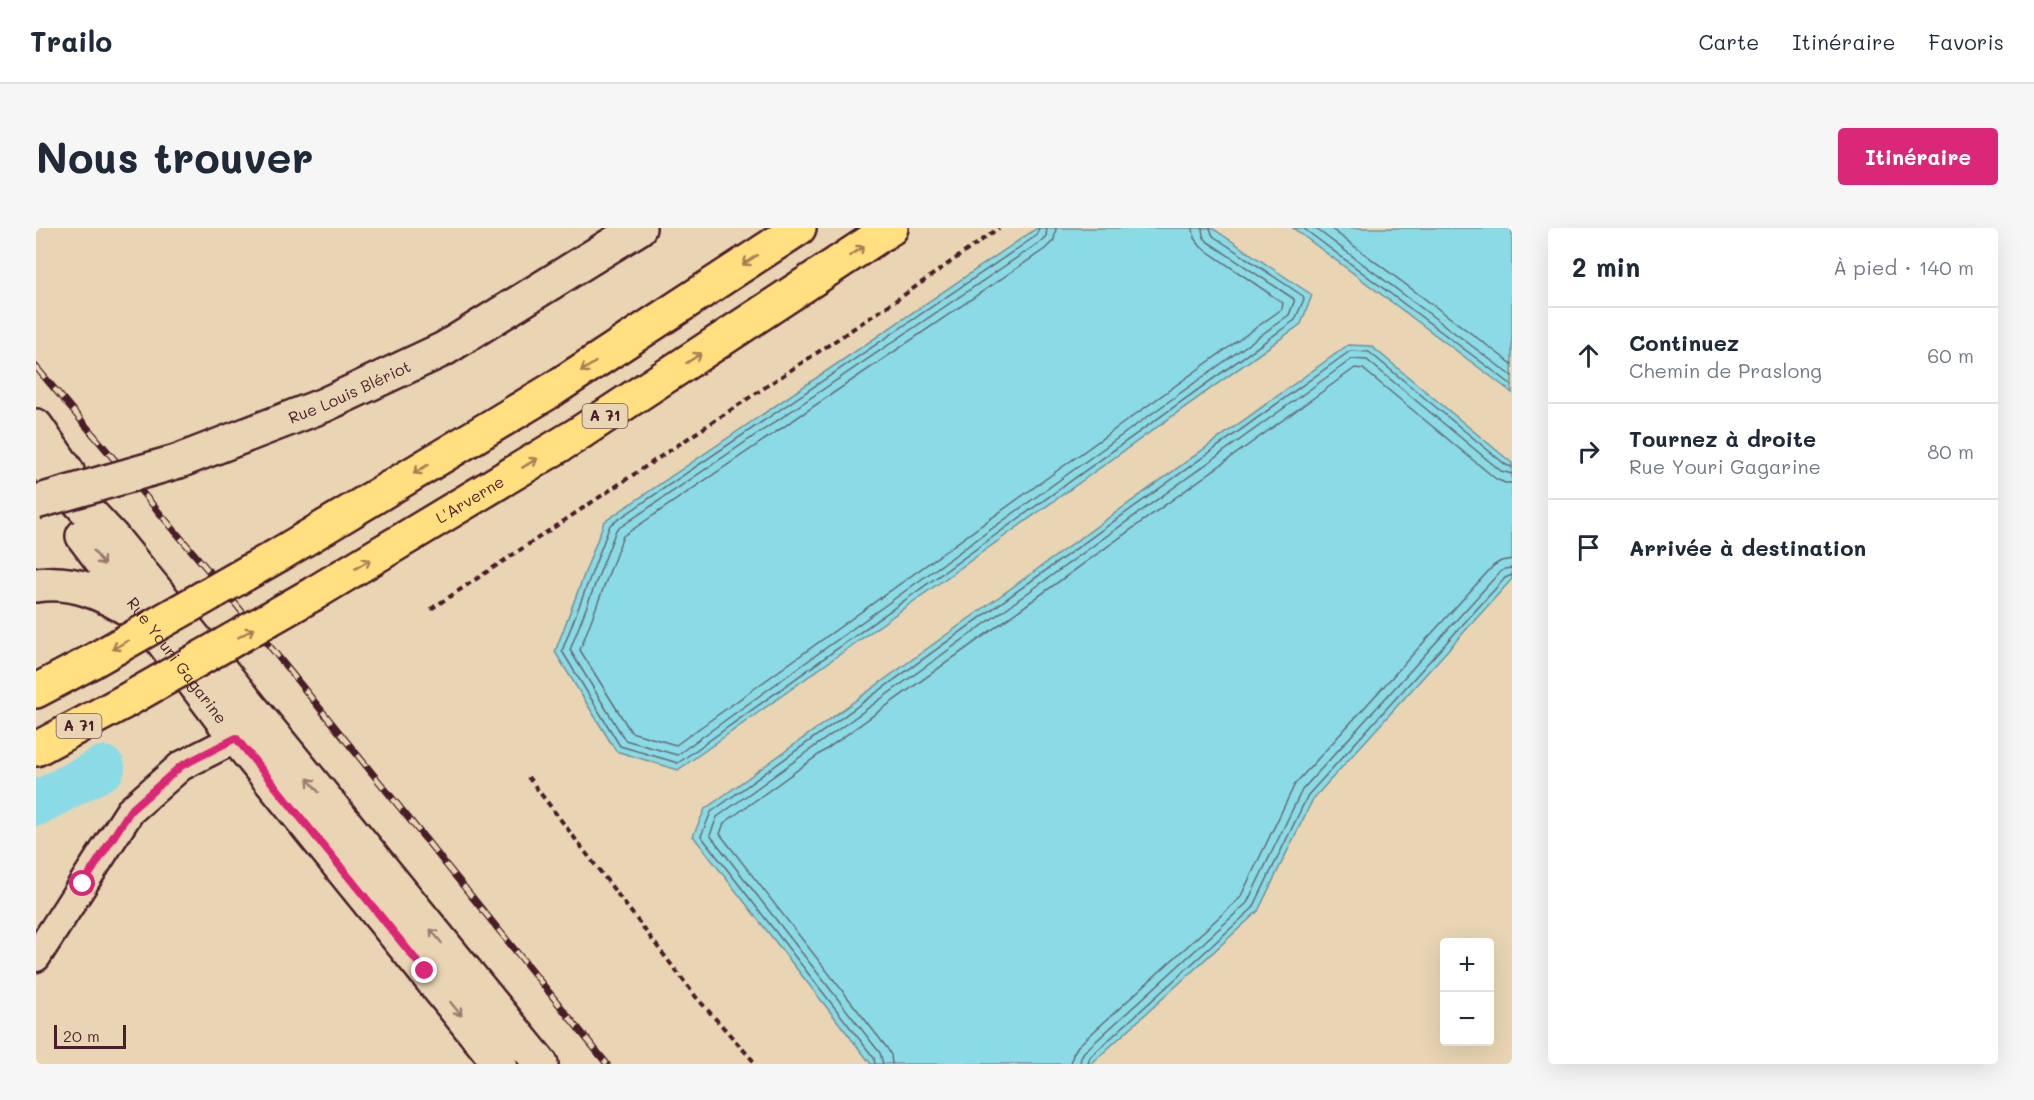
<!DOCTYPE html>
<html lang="fr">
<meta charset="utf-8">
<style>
body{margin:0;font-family:Mali,sans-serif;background:#f6f6f7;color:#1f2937}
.controls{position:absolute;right:18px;bottom:18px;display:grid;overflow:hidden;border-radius:6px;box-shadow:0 6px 24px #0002}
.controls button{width:54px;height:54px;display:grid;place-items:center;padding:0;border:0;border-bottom:2px solid #e0e1e3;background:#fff;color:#1f2937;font:30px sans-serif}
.scale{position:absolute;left:18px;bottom:15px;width:72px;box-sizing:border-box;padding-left:6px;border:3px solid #4a1f2b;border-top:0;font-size:16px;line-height:21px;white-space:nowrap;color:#4a1f2b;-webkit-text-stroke:4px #e9d5b3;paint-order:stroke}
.stop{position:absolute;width:18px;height:18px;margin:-14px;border:4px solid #db2777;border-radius:50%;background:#fff}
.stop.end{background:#db2777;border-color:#fff;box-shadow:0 2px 6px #0008}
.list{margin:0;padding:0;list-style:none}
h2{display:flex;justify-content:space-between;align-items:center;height:78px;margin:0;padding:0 24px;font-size:26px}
h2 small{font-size:20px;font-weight:400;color:#747a83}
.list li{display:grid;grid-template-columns:39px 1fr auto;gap:18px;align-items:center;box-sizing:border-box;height:96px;padding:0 24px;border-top:2px solid #e0e1e3}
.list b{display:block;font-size:22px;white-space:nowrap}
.list p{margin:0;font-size:20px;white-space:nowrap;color:#747a83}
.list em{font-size:20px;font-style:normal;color:#747a83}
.icon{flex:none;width:33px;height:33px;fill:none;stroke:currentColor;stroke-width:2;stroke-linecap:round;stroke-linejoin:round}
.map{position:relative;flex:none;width:1476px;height:836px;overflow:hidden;border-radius:6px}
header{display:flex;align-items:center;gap:36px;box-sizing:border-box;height:84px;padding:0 30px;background:#fff;border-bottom:2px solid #e0e1e3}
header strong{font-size:28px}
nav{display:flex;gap:33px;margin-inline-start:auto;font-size:21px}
.intro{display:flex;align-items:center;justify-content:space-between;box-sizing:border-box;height:144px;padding:0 36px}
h1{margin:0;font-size:42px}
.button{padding:15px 27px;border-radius:6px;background:#db2777;color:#fff;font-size:21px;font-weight:700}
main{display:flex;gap:36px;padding:0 36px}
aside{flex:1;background:#fff;border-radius:6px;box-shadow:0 6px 24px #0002}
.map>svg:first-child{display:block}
.water{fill:#8adbe5;stroke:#70909b;stroke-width:1.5}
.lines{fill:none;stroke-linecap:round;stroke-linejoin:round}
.shore{stroke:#646a75;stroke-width:1.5}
.river{stroke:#8adbe5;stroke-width:44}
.street-casing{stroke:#4a1f2b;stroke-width:33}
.secondary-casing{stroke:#4a1f2b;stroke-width:38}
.highway-casing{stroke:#4a1f2b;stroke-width:38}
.path{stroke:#4a1f2b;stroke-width:4;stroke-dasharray:6 4.5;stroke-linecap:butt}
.street{stroke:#e9d5b3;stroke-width:28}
.secondary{stroke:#e9d5b3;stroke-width:33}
.highway{stroke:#ffdf80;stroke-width:33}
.rail-casing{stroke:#4a1f2b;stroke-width:7}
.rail{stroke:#e9d5b3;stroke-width:4.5;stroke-dasharray:14;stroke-linecap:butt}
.secondary-bridge-casing{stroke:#4a1f2b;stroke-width:38;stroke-linecap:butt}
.highway-bridge-casing{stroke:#4a1f2b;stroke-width:38;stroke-linecap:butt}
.secondary-bridge{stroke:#e9d5b3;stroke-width:33}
.highway-bridge{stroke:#ffdf80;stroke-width:33}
.oneway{stroke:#a47f56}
.oneway2{stroke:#9a7a6f}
.route{stroke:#db2777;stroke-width:8}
.labels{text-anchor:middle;stroke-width:5;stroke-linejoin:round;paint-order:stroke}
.shield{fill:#e9d5b3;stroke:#7a5654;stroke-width:1.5}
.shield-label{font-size:15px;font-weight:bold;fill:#4a1f2b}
.street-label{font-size:16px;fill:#4a1f2b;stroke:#e9d5b3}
</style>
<header>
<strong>Trailo</strong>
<nav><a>Carte</a><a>Itinéraire</a><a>Favoris</a></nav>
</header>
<div class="intro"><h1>Nous trouver</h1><a class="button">Itinéraire</a></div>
<main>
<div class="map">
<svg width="1476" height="836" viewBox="0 0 1476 836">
<rect width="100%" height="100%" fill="#e9d5b3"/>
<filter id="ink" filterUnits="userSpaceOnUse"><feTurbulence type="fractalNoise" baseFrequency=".0167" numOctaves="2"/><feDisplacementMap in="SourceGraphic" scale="12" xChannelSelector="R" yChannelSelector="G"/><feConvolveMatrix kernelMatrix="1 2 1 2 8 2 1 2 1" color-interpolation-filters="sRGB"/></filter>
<g filter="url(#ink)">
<g class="water">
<polygon points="1001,0 1176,0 1276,67 1265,96 642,542 580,523 519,424 568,294"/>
<polygon points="1257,0 1476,0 1476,165 1470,160"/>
<polygon points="1312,117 1335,118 1476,235 1476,351 1277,571 1222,683 1055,836 835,836 657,608 669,581"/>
</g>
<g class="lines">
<g class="shore">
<polyline points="1003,0 1000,8 574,297 526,423 584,518 642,535 1259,92 1268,71 1267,68 1177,8 1174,0"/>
<polyline points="1011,0 1010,8 1004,14 580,302 534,422 589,512 641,527 1253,87 1258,74 1258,71 1172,14 1167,8 1166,0"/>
<polyline points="1020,0 1018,12 1009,21 587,308 544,422 595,504 640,517 1246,81 1247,75 1165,19 1158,10 1157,0"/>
<polyline points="1267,0 1476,157"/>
<polyline points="1279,0 1476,148"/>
<polyline points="1294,0 1476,136"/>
<polyline points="839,836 838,830 665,608 675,584 1314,123 1333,124 1470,237 1476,239"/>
<polyline points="847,836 844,825 674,607 681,589 1316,131 1331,132 1465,243 1476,246"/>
<polyline points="856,836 855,827 851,820 684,606 688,595 1319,140 1327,141 1460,251 1469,255 1476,255"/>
<polyline points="1035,836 1037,826 1042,818 1204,670 1259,556 1457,338 1465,333 1476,331"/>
<polyline points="1044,836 1045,829 1048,824 1211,675 1266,562 1463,345 1469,341 1476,340"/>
<polyline points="1052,836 1054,829 1217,680 1272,567 1469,350 1476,347"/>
</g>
<polyline class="river" points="0,576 67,540"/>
<defs>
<polyline id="street" points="0,729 94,583 145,538 200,510"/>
<g id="secondary">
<polyline points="0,198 31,243"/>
<polyline points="0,228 76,309 505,836"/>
<path id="s1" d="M143 233 288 177 408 121 603 0"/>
<path id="s2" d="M47 308 200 510 464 836"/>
<path d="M0 357C38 351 68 366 99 385"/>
</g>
<g id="highway">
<polyline points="244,326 516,162 763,0"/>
<path id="s3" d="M277 366 539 208 855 0"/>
<polyline points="0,463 53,435"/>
<polyline points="0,521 86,475"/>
</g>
</defs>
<use href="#street" class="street-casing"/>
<use href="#secondary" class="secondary-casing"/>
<use href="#highway" class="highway-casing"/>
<g class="path">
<polyline points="395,381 865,69 963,0"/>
<polyline points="492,549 660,769 720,836"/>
</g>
<use href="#street" class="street"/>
<use href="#secondary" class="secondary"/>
<use href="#highway" class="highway"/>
<defs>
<polyline id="rail" points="0,139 177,348 571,836"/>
</defs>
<use href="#rail" class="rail-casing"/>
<use href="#rail" class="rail"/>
<defs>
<polyline id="secondary-bridge" points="0,274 143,233"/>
<g id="highway-bridge">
<polyline points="53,435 244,326"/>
<polyline points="86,475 277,366"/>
</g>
</defs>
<use href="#secondary-bridge" class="secondary-bridge-casing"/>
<use href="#highway-bridge" class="highway-bridge-casing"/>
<use href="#secondary-bridge" class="secondary-bridge"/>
<use href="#highway-bridge" class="highway-bridge"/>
</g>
<defs><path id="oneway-shaft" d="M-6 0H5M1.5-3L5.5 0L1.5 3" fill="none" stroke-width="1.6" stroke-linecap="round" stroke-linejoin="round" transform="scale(1.5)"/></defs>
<g class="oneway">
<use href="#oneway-shaft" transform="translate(821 23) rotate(-34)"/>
<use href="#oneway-shaft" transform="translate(714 32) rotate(147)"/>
<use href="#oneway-shaft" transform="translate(658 130) rotate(-33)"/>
<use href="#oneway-shaft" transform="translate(552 139) rotate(147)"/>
<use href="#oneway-shaft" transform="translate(494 235) rotate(-31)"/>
<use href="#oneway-shaft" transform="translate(385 241) rotate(149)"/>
<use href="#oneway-shaft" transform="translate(327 336) rotate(-31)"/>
<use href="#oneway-shaft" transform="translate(210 405) rotate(-30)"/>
<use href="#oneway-shaft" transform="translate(84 417) rotate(150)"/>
</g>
<g class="oneway2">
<use href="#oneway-shaft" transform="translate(63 330) rotate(53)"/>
<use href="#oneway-shaft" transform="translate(277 557) rotate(-129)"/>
<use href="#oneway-shaft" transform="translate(400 708) rotate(-129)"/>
<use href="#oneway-shaft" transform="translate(420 781) rotate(51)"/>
</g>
</g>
<g class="lines" filter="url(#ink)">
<polyline class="route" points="47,656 94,583 145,538 200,510 389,743"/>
</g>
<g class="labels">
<g class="shield">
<rect x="546.5" y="176" width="45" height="24" rx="4.5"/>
<rect x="20.5" y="486" width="45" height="24" rx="4.5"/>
</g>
<g class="shield-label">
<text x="569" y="193">A 71</text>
<text x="43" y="503">A 71</text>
</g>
<g class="street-label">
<text dy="6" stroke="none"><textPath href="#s1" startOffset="184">Rue Louis Blériot</textPath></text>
<text dy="6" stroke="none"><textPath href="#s3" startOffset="183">L'Arverne</textPath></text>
<text dy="6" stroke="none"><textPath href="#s2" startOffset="156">Rue Youri Gagarine</textPath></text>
</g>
</g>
</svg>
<div class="controls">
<button>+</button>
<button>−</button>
</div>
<div class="scale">20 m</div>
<div class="stop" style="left:47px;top:656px"></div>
<div class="stop end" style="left:389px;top:743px"></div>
</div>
<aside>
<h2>2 min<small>À pied · 140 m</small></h2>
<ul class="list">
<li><svg class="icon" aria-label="ahead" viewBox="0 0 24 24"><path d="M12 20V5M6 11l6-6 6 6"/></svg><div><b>Continuez</b><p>Chemin de Praslong</p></div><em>60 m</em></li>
<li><svg class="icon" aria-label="right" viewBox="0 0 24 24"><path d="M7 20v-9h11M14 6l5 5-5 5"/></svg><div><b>Tournez à droite</b><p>Rue Youri Gagarine</p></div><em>80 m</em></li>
<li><svg class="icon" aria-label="arrive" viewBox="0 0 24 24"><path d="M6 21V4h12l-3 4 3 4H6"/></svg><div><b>Arrivée à destination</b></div></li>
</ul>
</aside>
</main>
